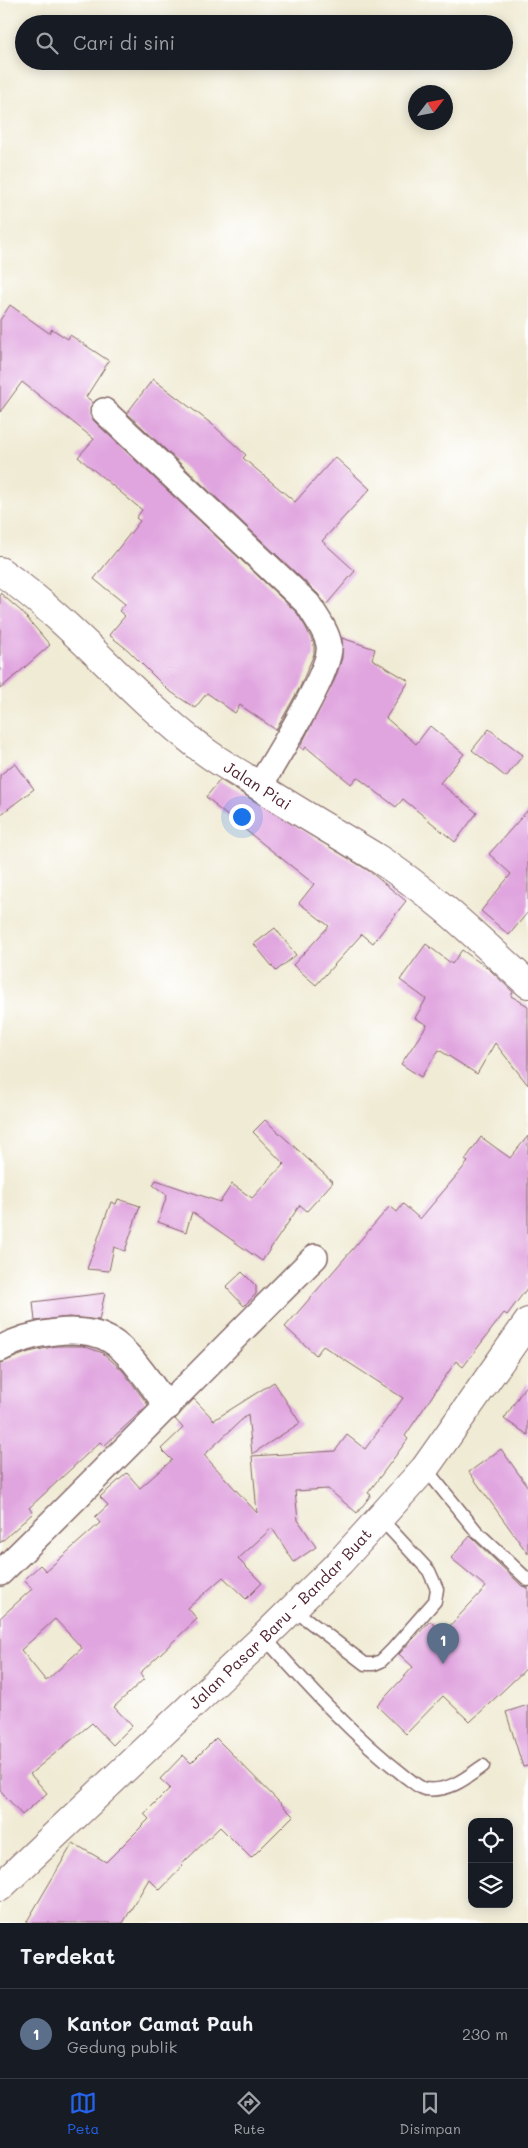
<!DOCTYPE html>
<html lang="id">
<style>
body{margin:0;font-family:Mali,sans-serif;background:#20242c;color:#f1f3f6}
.controls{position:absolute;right:15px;bottom:15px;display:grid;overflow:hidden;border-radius:10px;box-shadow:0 2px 12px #0003}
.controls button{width:45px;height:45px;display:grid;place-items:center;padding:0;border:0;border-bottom:1px solid #363941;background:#171b24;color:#f1f3f6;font:25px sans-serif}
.compass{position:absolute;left:408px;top:85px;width:45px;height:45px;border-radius:50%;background:#171b24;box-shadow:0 2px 12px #0003;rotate:58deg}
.you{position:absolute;left:241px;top:816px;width:18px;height:18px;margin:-12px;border:4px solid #fff;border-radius:50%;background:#1a73e8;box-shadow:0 0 0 8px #1a73e833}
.badge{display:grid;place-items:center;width:32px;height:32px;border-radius:50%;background:#2563eb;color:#fff;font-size:16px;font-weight:700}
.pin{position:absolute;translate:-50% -41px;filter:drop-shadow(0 1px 2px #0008)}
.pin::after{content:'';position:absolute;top:26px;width:18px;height:15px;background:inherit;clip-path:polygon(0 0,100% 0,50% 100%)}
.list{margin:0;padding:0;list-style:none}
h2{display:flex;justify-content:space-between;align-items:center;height:65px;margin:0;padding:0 20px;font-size:21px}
h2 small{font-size:16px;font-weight:400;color:#9ea1a6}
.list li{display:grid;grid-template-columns:32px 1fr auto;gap:15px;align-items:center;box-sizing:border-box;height:90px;padding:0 20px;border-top:1px solid #363941}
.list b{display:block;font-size:19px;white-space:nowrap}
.list p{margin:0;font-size:16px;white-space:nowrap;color:#9ea1a6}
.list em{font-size:16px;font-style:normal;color:#9ea1a6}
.icon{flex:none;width:28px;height:28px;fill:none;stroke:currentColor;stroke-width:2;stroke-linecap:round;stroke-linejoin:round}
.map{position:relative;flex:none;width:528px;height:1923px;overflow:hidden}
.search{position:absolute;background:#171b24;box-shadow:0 2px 12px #0003;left:15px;right:15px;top:15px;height:55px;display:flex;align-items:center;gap:12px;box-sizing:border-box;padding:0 18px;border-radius:28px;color:#9ea1a6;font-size:19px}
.sheet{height:155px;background:#171b24}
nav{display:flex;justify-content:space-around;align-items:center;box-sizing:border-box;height:70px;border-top:1px solid #363941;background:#171b24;font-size:14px;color:#9ea1a6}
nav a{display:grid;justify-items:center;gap:2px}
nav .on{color:#2563eb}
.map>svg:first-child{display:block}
.building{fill:#e0a4df;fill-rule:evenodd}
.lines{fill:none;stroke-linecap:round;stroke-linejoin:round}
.service-casing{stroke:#846666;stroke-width:15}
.minor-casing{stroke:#846666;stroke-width:28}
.tertiary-casing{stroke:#846666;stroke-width:30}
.service{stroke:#fff;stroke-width:12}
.minor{stroke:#fff;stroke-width:25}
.tertiary{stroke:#fff;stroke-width:28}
.labels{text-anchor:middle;stroke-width:4;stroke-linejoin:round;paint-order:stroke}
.street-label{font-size:16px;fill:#4a1f2b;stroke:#fff}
</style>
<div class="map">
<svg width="528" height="1923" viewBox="0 0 528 1923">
<rect width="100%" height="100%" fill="#fff"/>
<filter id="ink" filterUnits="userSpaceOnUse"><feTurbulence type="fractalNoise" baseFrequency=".02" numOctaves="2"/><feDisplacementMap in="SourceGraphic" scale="10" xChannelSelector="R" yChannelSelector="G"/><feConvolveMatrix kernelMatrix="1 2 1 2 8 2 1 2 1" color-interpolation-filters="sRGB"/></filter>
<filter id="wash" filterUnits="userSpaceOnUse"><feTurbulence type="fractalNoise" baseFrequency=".0096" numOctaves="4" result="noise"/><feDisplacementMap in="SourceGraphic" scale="20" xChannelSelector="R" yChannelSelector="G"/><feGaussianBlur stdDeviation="1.12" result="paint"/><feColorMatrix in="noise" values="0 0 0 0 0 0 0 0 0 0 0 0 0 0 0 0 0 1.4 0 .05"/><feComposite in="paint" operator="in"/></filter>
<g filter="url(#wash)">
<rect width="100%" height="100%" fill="#f0ebd4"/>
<g id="blocks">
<g class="building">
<polygon points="10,305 49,333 52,329 68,339 70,335 109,361 86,397 93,402 90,408 90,415 94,421 297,613 305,626 314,644 314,654 300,687 276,730 240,705 235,713 207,693 195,708 168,690 128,650 109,635 125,616 119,611 125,604 94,579 140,521 136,518 142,510 78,457 94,439 22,382 0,412 0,320"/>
<polygon points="153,379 213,425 246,455 243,458 295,502 335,457 370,489 322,541 355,571 326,605 318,594 127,413"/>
<polygon points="0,593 21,611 50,645 0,689"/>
<polygon points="342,638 375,649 372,659 409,681 386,718 416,744 430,726 464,754 440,783 477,813 455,842 403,799 396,807 357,777 351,784 306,747 304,750 300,747 335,679 342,658"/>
<polygon points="489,729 523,755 506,777 472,750"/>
<polygon points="15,763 34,789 0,815 0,775"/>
<polygon points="220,780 369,871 406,901 373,943 362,934 316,985 293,965 329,926 299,903 314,884 215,806 216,805 206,797"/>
<polygon points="528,810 528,912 509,935 481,911 511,874 489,854"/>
<polygon points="275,928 296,955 276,971 254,944"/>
<polygon points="426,944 452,964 462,950 490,970 513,992 511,996 528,1006 528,1085 495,1043 477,1074 439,1050 421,1077 401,1064 427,1025 415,1018 426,999 400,980"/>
<polygon points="265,1120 333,1182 307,1211 300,1205 262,1261 192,1212 186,1232 158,1222 167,1195 153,1185 156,1180 220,1202 232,1184 252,1198 284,1164 253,1132"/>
<path d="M528 1136V1287L507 1315 504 1313 463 1367 456 1361 405 1436 408 1439 368 1493 371 1495 357 1513 328 1489 295 1491 298 1520 316 1547 294 1562 272 1528 238 1559 262 1583 246 1599 223 1577 188 1608 197 1619 140 1673 144 1679 114 1707 132 1726 113 1745 92 1723 30 1774 47 1793 22 1815 0 1790V1618L32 1589 24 1580 40 1565 46 1571 100 1523 95 1517 108 1505 100 1497 127 1473 140 1488 172 1460 161 1449 183 1428 175 1419 194 1399 214 1420 274 1382 300 1423 252 1454 248 1414 204 1455 257 1513 252 1456 335 1451 347 1435 365 1449 403 1398 323 1346 316 1355 285 1327 390 1206 397 1212 403 1204 420 1219 468 1162 465 1160 481 1137 510 1158ZM55 1619 82 1648 46 1681 21 1650Z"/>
<polygon points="118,1199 140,1206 125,1251 114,1247 109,1271 87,1269 111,1202 116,1204"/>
<polygon points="242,1272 256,1286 256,1294 244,1306 226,1287"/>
<polygon points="105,1293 99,1320 69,1317 35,1321 33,1302"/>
<polygon points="56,1346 83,1346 103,1353 123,1371 148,1405 104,1446 100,1442 29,1508 33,1513 0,1543 0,1363 29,1352"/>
<polygon points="528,1382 528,1435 504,1419"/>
<polygon points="501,1449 528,1487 528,1554 469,1472"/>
<polygon points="470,1536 522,1586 528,1588 528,1667 470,1722 443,1696 406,1734 377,1706 413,1667 399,1654 414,1638 430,1621 443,1633 486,1587 451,1558"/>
<polygon points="528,1705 528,1766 523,1767 506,1712"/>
<polygon points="216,1738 293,1816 251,1858 220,1827 181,1865 183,1866 160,1890 149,1879 123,1923 26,1923 73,1843 106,1862 149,1819 144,1814 170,1788 160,1779 183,1755 191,1763"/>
</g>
</g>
</g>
<g filter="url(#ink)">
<use href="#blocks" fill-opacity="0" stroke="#846666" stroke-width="1"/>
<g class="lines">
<defs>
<g id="service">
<polyline points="425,1468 477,1532 528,1580"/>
<polyline points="293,1609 365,1664 374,1664 381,1661 393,1649 435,1601 437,1589 429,1571 380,1518"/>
<path d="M264 1637C309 1687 353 1736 406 1777 412 1781 419 1788 425 1789 449 1792 465 1779 483 1766"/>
</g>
<g id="minor">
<path d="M104 411 308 604C315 616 327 631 329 645 333 669 274 761 259 787"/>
<path d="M0 1349C28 1333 81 1323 110 1340 132 1353 152 1387 168 1407"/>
<path d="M0 1573C107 1469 209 1362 315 1257"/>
</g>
<g id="tertiary">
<path id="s1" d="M0 571C73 622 128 692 198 746 212 758 229 767 245 777 288 806 333 831 377 858 432 893 480 940 528 984"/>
<path id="s2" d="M0 1887 264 1637 340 1562 425 1468 528 1322"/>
</g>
</defs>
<use href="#service" class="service-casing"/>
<use href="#minor" class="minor-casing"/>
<use href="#tertiary" class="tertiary-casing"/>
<use href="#service" class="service"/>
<use href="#minor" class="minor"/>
<use href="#tertiary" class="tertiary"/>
</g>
</g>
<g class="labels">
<g class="street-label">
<text dy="6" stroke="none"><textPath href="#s1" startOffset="336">Jalan Piai</textPath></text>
<text dy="6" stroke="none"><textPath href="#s2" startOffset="388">Jalan Pasar Baru - Bandar Buat</textPath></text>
</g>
</g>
</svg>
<div class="controls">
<button><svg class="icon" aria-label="locate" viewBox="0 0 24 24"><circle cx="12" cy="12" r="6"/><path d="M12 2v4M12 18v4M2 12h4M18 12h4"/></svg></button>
<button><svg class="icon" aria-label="layers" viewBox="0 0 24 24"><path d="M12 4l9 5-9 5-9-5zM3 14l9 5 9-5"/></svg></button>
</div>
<svg class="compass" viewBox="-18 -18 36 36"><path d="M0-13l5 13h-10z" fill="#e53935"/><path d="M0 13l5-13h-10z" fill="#9ea1a6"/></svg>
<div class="you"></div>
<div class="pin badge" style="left:443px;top:1664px;background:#5c6f8a">1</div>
<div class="search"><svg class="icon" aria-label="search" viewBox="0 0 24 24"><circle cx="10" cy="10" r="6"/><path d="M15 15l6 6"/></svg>Cari di sini</div>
</div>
<section class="sheet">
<h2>Terdekat<small></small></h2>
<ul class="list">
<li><span class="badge" style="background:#5c6f8a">1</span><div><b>Kantor Camat Pauh</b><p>Gedung publik</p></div><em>230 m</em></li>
</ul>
</section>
<nav>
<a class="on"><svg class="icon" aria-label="map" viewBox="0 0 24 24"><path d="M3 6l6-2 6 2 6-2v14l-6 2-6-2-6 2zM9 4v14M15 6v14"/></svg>Peta</a>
<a><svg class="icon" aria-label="directions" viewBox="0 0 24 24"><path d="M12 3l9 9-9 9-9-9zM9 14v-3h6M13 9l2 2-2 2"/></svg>Rute</a>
<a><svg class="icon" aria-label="saved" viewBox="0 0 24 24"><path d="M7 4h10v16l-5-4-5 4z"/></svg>Disimpan</a>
</nav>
